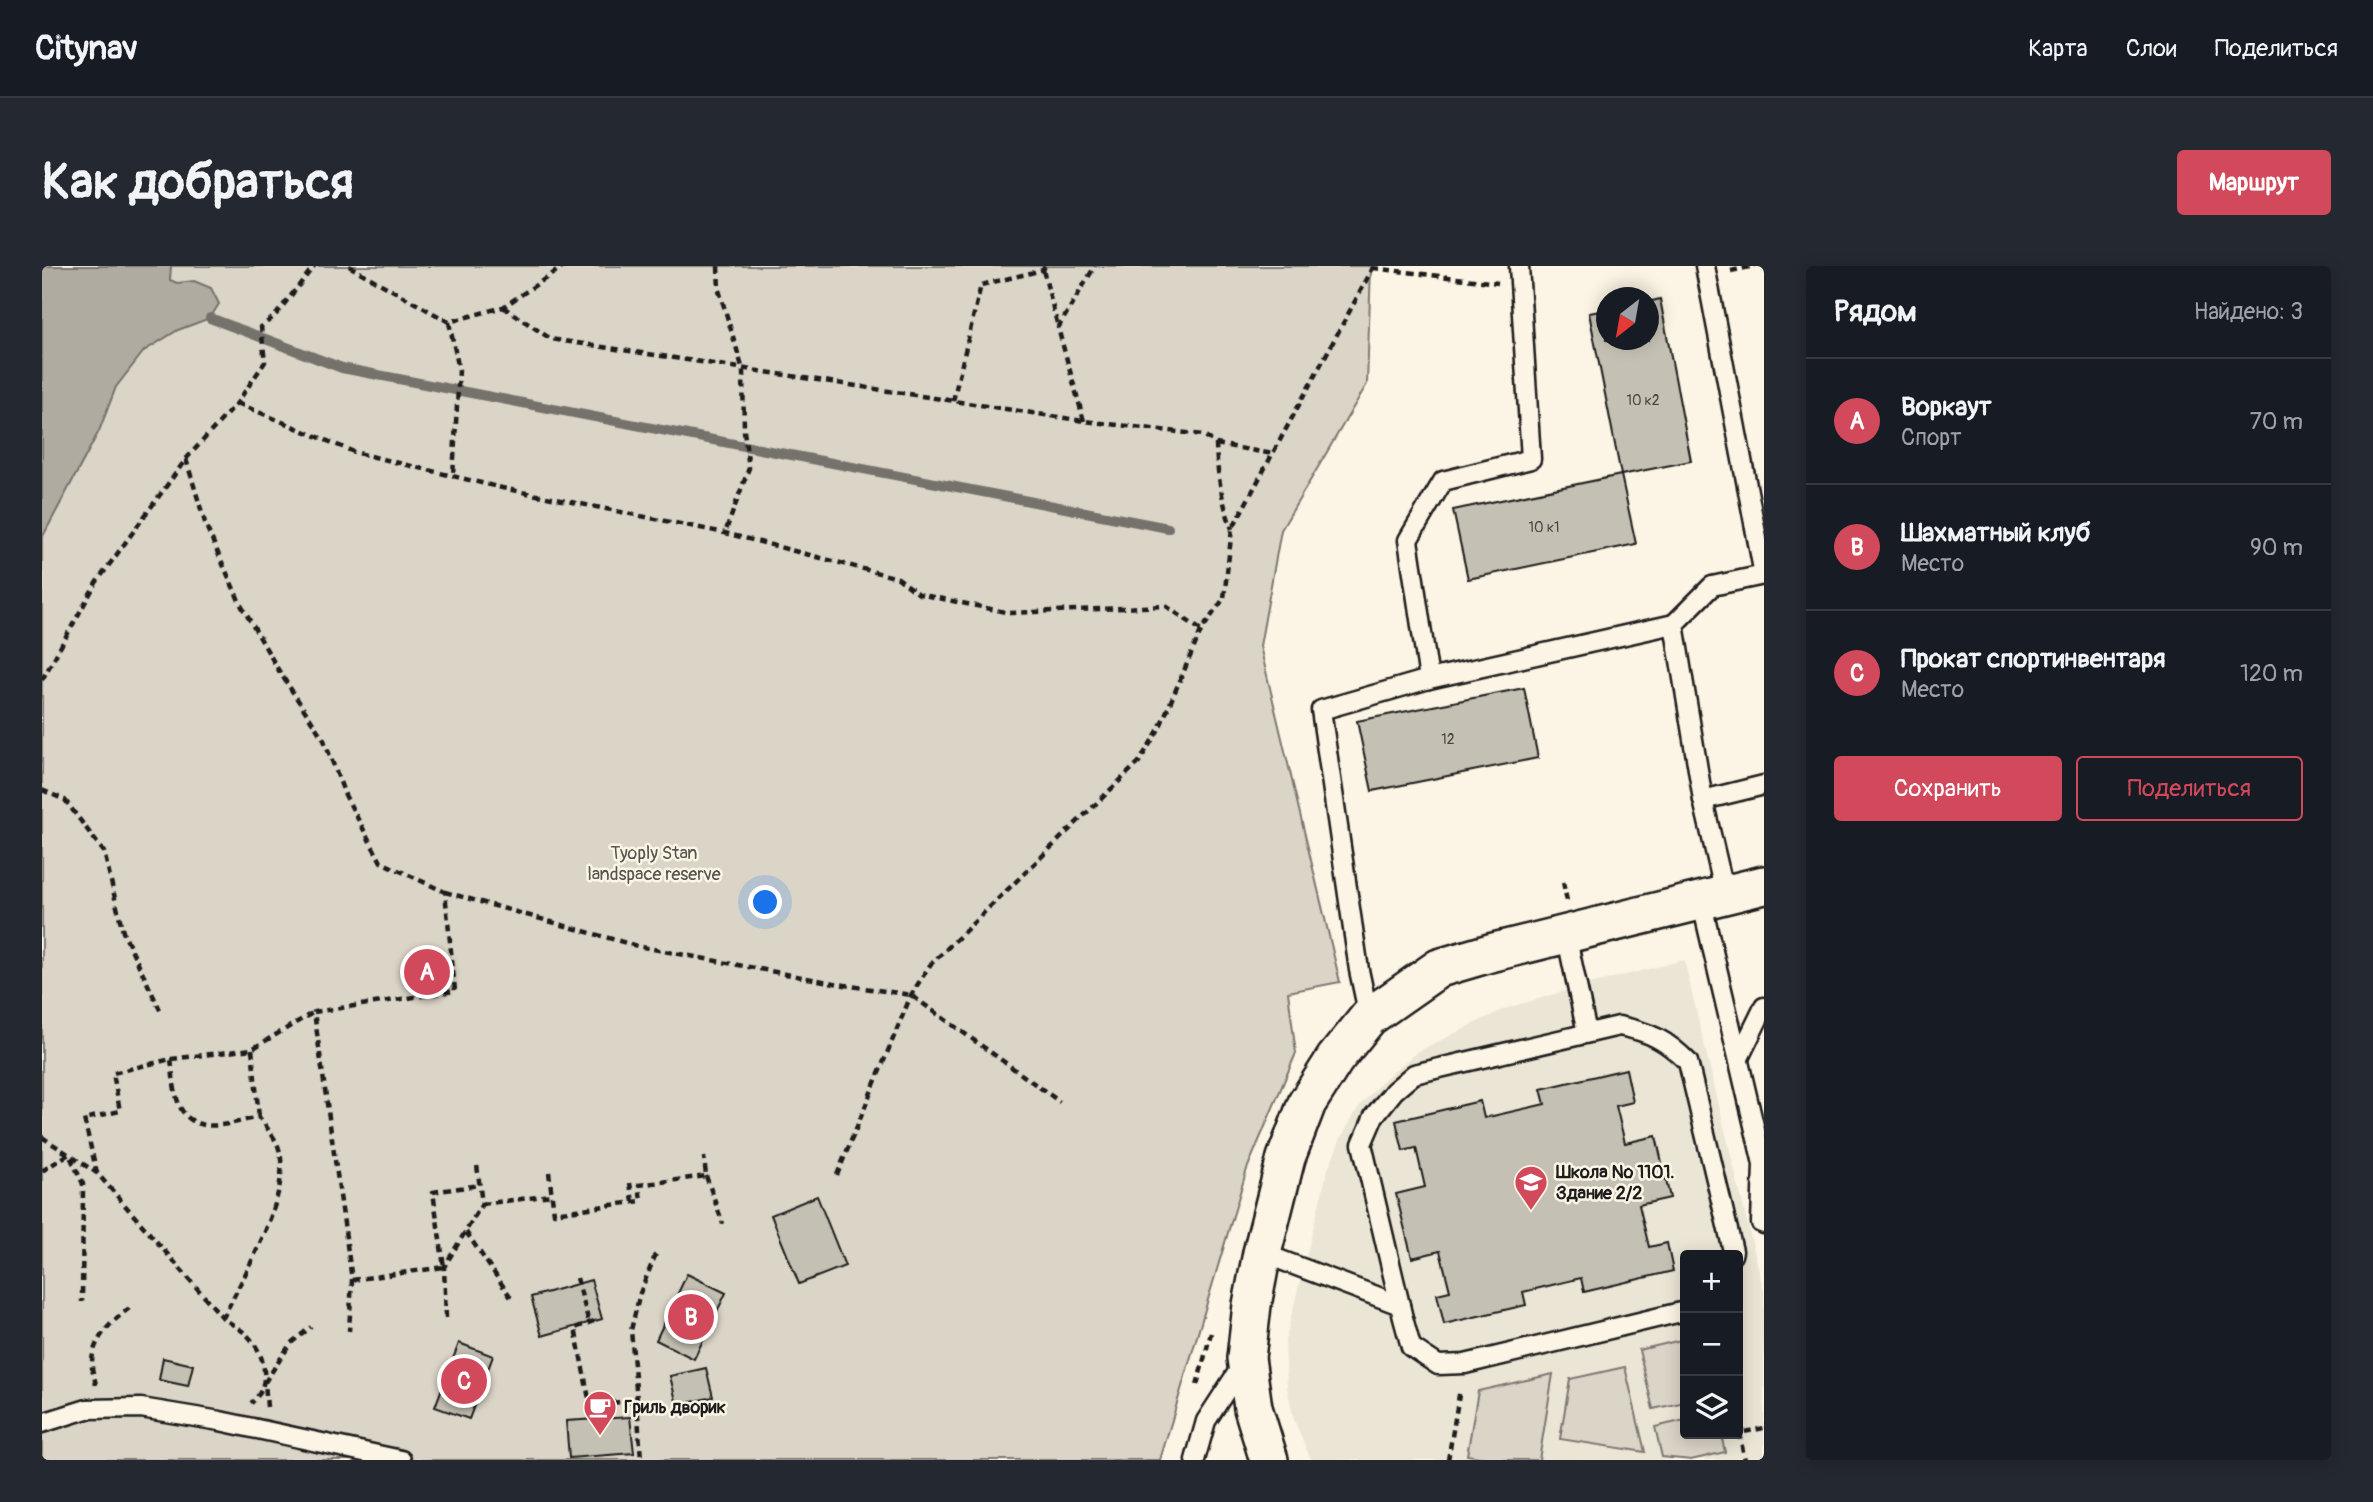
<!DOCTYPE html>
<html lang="ru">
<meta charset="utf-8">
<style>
body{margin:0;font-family:Pangolin,sans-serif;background:#242831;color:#f1f3f6}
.controls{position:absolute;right:21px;bottom:21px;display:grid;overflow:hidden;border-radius:7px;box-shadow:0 4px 18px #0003}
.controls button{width:63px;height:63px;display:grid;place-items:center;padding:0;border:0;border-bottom:2px solid #363941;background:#171b24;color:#f1f3f6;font:35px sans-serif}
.compass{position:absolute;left:1554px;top:21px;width:63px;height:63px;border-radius:50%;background:#171b24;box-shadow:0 4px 18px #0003;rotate:211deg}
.you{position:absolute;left:724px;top:637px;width:24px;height:24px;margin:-18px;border:5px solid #fff;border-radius:50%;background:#1a73e8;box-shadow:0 0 0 10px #1a73e833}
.badge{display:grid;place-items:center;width:46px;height:46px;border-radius:50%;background:#d1495b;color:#fff;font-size:23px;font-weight:700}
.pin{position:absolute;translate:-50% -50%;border:4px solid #fff;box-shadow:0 2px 7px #0006}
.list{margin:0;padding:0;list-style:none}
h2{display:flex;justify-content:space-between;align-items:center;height:91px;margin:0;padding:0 28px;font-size:30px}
h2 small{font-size:23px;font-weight:400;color:#9ea1a6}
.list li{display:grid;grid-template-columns:46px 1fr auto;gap:21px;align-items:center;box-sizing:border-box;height:126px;padding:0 28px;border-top:2px solid #363941}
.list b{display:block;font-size:26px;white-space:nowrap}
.list p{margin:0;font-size:23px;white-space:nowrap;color:#9ea1a6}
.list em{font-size:23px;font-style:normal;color:#9ea1a6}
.actions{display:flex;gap:14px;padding:21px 28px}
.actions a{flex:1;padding:16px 0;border:2px solid #d1495b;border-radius:7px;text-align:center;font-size:24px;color:#d1495b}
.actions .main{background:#d1495b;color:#fff}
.icon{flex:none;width:38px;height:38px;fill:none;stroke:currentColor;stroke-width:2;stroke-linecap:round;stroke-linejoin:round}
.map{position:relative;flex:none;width:1722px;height:1194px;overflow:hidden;border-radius:7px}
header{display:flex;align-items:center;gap:42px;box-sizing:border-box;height:98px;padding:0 35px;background:#171b24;border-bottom:2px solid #363941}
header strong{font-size:33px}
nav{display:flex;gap:38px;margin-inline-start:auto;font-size:24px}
.intro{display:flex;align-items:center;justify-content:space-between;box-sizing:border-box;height:168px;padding:0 42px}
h1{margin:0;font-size:49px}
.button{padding:18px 32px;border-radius:7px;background:#d1495b;color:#fff;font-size:24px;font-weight:700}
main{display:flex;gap:42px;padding:0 42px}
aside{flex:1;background:#171b24;border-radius:7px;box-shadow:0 4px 18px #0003}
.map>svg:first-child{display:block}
.built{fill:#ebe5d6;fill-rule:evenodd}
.green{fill:#dbd5c8;stroke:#7c7872;stroke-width:2}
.water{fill:#b0aba1;stroke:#75726c;stroke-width:2}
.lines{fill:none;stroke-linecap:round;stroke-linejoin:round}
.stream{stroke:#75726c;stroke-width:10}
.building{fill:#c4c0b3;stroke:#1c1c1c;stroke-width:2}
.lane-casing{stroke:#1c1c1c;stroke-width:23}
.street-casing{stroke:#1c1c1c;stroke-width:42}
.path{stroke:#1c1c1c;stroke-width:4.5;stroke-dasharray:7 5;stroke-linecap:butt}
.lane{stroke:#fcf5e5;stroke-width:18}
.street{stroke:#fcf5e5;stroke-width:37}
.labels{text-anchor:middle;stroke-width:5;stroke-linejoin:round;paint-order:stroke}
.number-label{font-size:14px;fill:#464542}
.park-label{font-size:18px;fill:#555450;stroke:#fcf5e5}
.poi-label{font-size:18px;font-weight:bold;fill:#1c1c1c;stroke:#fcf5e5;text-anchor:start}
</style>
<header>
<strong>Citynav</strong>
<nav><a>Карта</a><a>Слои</a><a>Поделиться</a></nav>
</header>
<div class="intro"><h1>Как добраться</h1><a class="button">Маршрут</a></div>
<main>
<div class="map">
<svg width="1722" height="1194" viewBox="0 0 1722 1194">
<rect width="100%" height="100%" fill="#fcf5e5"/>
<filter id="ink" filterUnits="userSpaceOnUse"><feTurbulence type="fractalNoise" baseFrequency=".0143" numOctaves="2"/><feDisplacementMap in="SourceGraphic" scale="14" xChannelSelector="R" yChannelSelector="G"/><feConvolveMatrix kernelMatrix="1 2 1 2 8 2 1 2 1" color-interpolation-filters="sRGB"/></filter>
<g filter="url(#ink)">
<path class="built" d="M1642 694 1722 1026V1194H1269L1252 1154 1245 1121 1243 1075 1286 903 1299 872 1316 842 1341 814 1375 786 1462 743 1536 721ZM1643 989H1696V1168H1643Z"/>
<g class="green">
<polygon points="0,0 1329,0 1325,118 1239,264 1218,380 1298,716 1246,726 1254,787 1205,903 1118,1194 0,1194"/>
<polygon points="1643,1073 1643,1136 1611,1143 1597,1084"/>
<polygon points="1583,1101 1603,1186 1518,1173 1528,1113"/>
<polygon points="1511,1108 1497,1194 1457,1194 1425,1189 1436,1125"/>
<polygon points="1643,1154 1643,1168 1679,1168 1683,1186 1649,1194 1620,1191 1613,1161"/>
</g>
<polygon class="water" points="0,0 129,0 128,14 135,17 152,15 169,22 177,38 168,52 136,64 102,85 74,121 57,165 0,272"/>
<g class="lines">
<polyline class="stream" points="168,52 300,102 1126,262"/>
</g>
<g class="building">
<polygon points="1618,33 1649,195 1579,209 1547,47 1564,44 1564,74 1606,74 1606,36"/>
<polygon points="1579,209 1594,278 1426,313 1411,244"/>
<polygon points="1482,422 1496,492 1330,525 1315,455"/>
<polygon points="1584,803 1591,836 1574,840 1583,877 1614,870 1628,932 1597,939 1607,981 1625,977 1631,1005 1542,1026 1539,1012 1481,1026 1484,1039 1402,1058 1395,1028 1408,1025 1398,985 1370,992 1354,928 1383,921 1374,882 1361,885 1354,855 1438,835 1442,852 1503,838 1499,823"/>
<polygon points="775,930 803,1000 757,1018 729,949"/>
<polygon points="645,1008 684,1027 652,1093 614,1074"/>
<polygon points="549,1014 560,1053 500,1070 489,1031"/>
<polygon points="417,1077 451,1090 427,1153 393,1141"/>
<polygon points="121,1092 151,1099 146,1120 117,1114"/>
<polygon points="664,1102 671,1131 635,1139 628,1110"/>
<polygon points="588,1151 592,1187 527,1192 524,1155"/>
</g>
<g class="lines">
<defs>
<g id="lane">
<polyline points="1663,0 1722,309"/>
<polyline points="1387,413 1632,358"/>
<polyline points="1661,534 1722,519"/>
<polyline points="1683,628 1661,534 1632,358 1670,320 1722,309"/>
<polyline points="1659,634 1721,898 1719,957 1722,958"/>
<polyline points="1524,668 1545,767"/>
<polyline points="1327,751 1317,704 1279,444 1387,413 1366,274 1401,215 1489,193 1477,0"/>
<polyline points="1697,792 1722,741"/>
<polyline points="1220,987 1358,1039"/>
<path d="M1643 1045 1423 1098 1396 1099 1369 1081 1361 1052 1320 878 1332 850 1352 825 1372 808 1577 760C1608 766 1624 774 1646 796L1691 985 1690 989"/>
<polyline points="0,1157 45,1143 99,1142 178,1155 359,1194"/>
<polyline points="1153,1194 1164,1155 1201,1098"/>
</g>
<polyline id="street" points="1227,1194 1211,1142 1204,1092 1210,1039 1220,987 1244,892 1265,837 1293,793 1327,751 1397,702 1448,687 1722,619"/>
</defs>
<use href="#lane" class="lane-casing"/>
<use href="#street" class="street-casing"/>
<g class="path">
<polyline points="307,0 407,56 461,41 522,0"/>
<polyline points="676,0 677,24 701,104 702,165 707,202 683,267"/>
<polyline points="1331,2 1456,17"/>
<polyline points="1001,4 1016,61"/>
<polyline points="1689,5 1713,0"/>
<path d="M461 41 509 73 1042 155 1162 169 1174 178C1175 209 1180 235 1190 263"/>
<polyline points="407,56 417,104 411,210"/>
<polyline points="911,135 939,19 1001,4 1003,0"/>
<polyline points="195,137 312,186 460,222 683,267 856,312 877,328 968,347 1124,340 1159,364"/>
<polyline points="1042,155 1016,62 1053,0"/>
<polyline points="1174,178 1231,188"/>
<polyline points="144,193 164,260 199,339 237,405 282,474 303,529 339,596 403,626 413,725 272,746 310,1014 307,1065"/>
<polyline points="0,414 54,317 144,193 195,137 223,96 219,61 233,50 272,0"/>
<polyline points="0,524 23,534 62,586 81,666 120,748"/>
<polyline points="1521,616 1525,635"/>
<polyline points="403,626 595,680 808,720 869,729 1018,836"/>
<polyline points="210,783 217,851"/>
<polyline points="129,793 210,783 272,746"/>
<path d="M0 871 55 907 181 1052C188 1057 197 1062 204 1068 223 1086 231 1119 209 1137"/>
<polyline points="0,905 27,888 41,918 40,1036"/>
<polyline points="507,906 512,947 599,935 597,919 664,910 662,891"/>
<path d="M55 907 42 853 78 845 71 807 129 793C131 808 132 828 138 841 154 872 192 856 217 851 224 861 234 872 237 883 251 928 201 1010 181 1052"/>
<polyline points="795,909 869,729 888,699 1097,496 1117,463 1159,365 1182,332 1190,263 1332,0"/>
<polyline points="664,910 681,958"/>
<polyline points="588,917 591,936"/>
<polyline points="440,938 510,929"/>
<polyline points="424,966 470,1033"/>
<polyline points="535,1012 547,1057"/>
<polyline points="310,1014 402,1001 391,926 437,919"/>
<polyline points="404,1052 402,1001 440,938 435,899"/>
<polyline points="552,1055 533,1062 548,1138 595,1135 599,1194"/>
<path d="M54 1119C53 1112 49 1104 50 1096 51 1072 71 1054 89 1041"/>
<polyline points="1155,1119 1169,1067"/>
<polyline points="595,1135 589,1064 598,1027 615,985"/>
<polyline points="555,1138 564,1152"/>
<polyline points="225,1141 223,1116 249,1077 269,1061"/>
<polyline points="1696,1161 1697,1167 1722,1162"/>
<polyline points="1697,1167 1703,1194"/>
<polyline points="1406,1194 1418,1123"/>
</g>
<use href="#lane" class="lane"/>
<use href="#street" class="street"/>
</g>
</g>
<defs>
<symbol id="school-pin" viewBox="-11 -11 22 30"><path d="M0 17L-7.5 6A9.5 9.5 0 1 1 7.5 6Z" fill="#d1495b" stroke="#fcf5e5"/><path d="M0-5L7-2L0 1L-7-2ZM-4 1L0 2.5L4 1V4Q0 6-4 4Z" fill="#fff"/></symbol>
<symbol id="cafe-pin" viewBox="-11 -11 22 30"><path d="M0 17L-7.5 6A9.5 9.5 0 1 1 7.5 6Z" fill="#d1495b" stroke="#fcf5e5"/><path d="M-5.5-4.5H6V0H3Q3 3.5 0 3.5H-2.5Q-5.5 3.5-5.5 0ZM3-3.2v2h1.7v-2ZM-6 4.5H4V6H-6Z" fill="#fff"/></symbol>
</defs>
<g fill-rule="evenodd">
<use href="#school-pin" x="1470" y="897" width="38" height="52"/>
<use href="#cafe-pin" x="539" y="1122" width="38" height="52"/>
</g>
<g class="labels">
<g class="number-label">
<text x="1601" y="139">10 к2</text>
<text x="1502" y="266">10 к1</text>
<text x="1406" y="478">12</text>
</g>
<g class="park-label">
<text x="612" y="593">Tyoply Stan<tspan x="612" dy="21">landspace reserve</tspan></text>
</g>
<g class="poi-label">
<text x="1514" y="912">Школа № 1101.<tspan x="1514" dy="21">Здание 2/2</tspan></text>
<text x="582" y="1147">Гриль дворик</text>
</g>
</g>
</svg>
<div class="controls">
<button>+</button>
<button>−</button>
<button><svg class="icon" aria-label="layers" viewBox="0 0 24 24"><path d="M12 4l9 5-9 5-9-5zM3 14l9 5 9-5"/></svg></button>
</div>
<svg class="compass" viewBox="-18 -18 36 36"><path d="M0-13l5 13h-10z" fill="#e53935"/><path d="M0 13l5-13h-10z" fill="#9ea1a6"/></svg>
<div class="you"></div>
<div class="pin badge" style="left:385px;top:706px">A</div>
<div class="pin badge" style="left:649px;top:1051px">B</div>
<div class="pin badge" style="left:422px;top:1115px">C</div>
</div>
<aside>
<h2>Рядом<small>Найдено: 3</small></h2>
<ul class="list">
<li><span class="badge">A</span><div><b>Воркаут</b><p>Спорт</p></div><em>70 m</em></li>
<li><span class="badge">B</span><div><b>Шахматный клуб</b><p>Место</p></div><em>90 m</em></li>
<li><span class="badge">C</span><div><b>Прокат спортинвентаря</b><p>Место</p></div><em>120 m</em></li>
</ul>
<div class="actions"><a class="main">Сохранить</a><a>Поделиться</a></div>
</aside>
</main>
